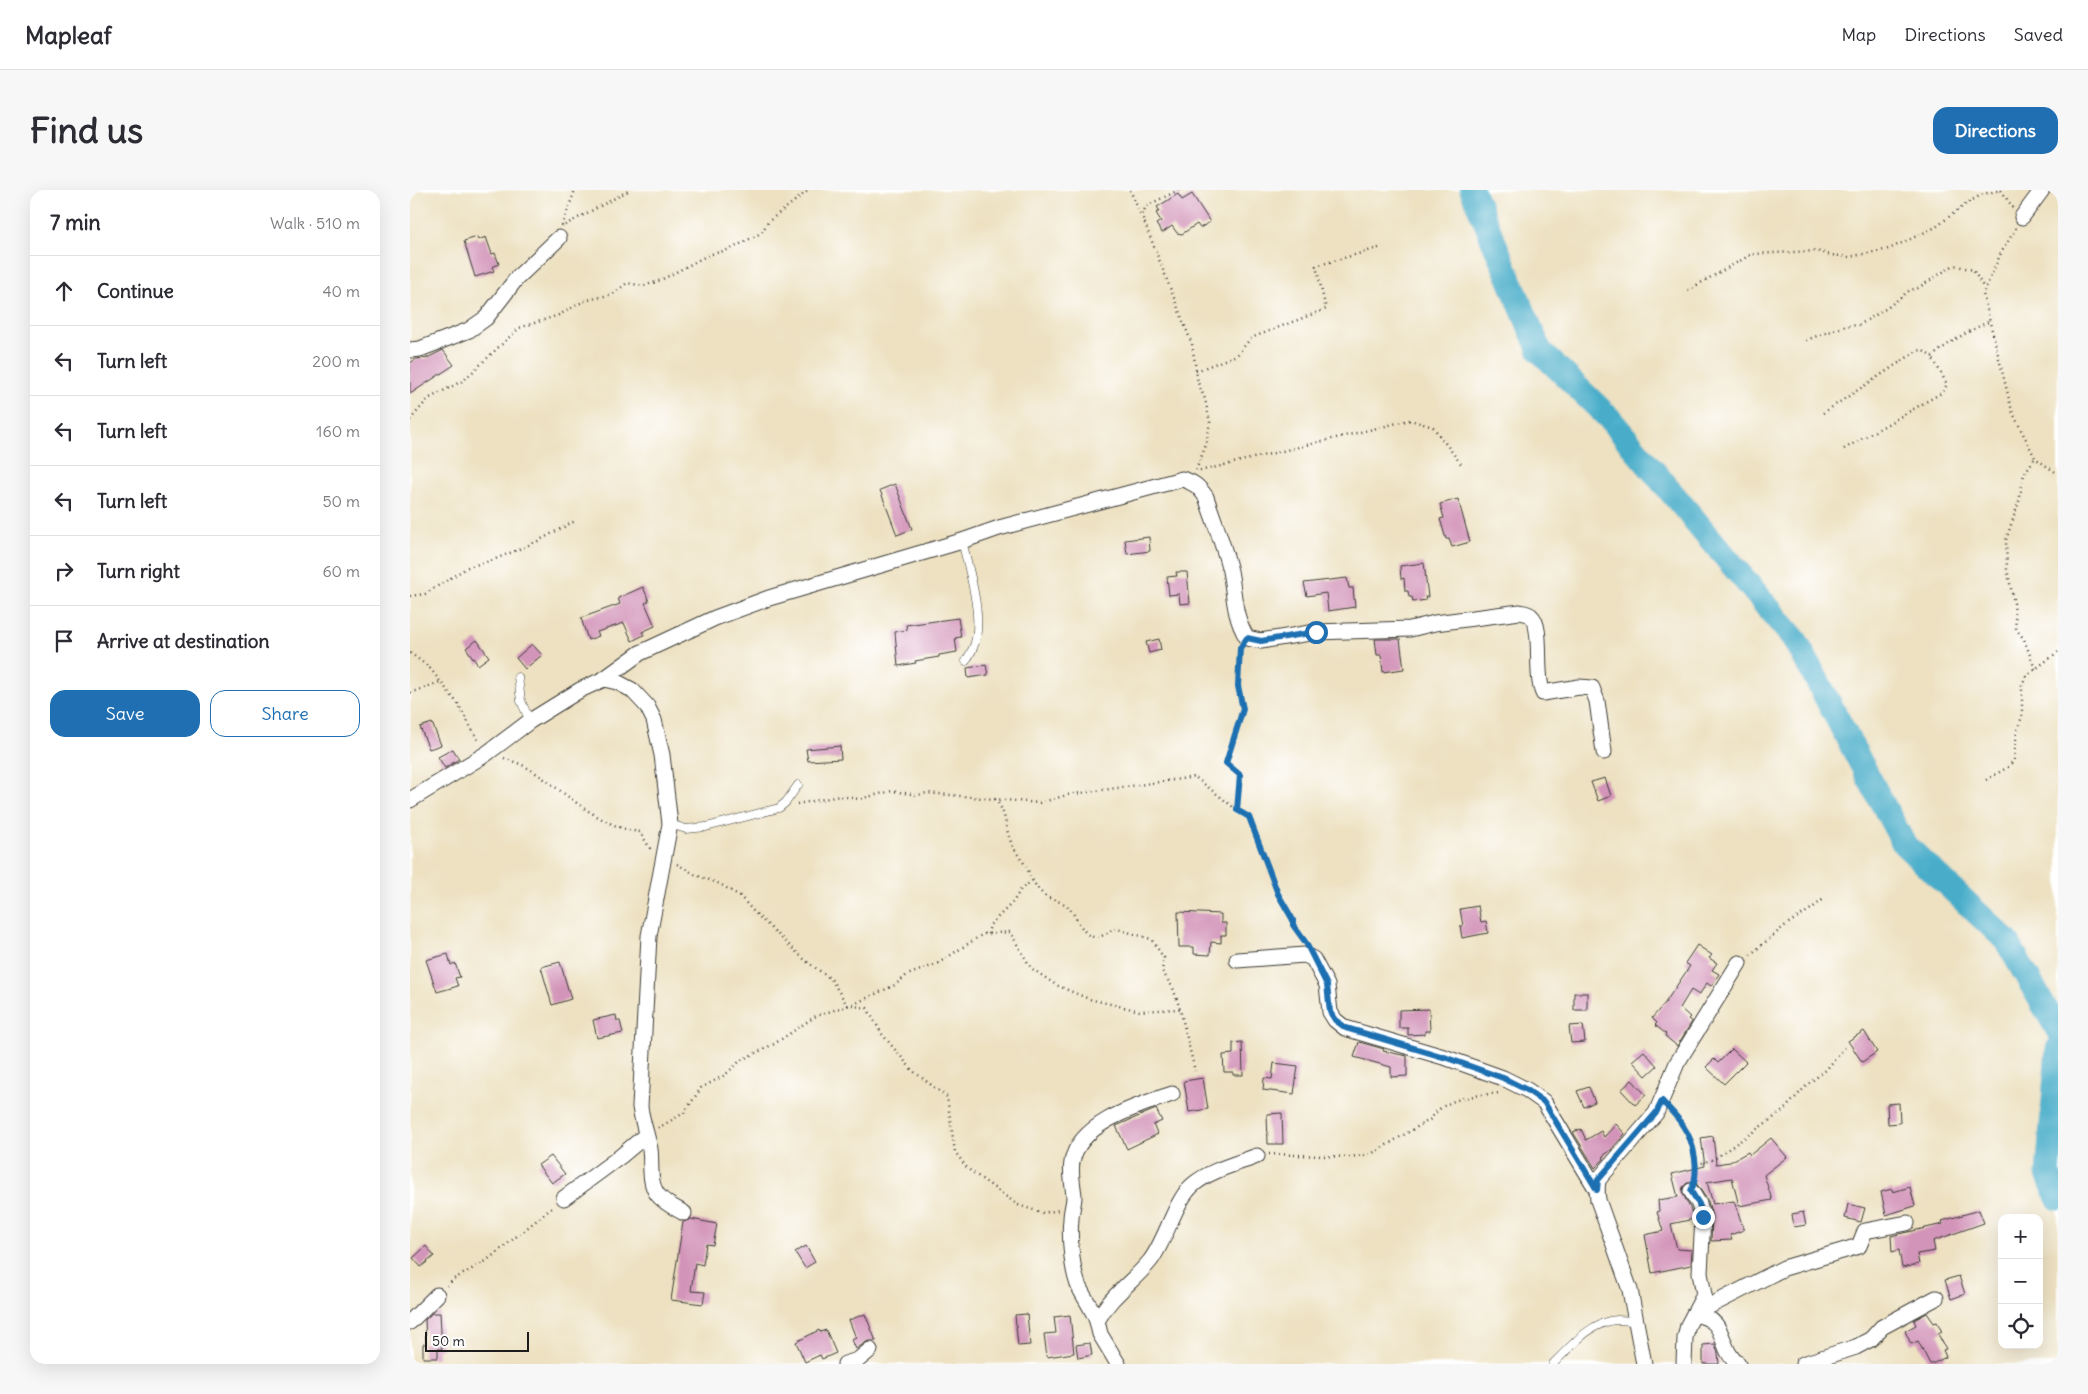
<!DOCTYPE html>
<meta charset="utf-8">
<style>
body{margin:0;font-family:Delius,sans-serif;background:#f7f7f7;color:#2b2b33}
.controls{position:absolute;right:15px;bottom:15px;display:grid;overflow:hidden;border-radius:10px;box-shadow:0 5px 20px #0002}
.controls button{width:45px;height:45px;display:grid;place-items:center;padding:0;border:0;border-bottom:1px solid #e1e1e2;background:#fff;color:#2b2b33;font:25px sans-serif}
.scale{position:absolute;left:15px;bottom:12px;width:104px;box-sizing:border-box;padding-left:5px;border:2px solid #1c1c1c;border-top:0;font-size:14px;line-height:18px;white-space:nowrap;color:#1c1c1c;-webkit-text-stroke:4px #fff;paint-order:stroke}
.stop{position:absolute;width:15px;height:15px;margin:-11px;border:4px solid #1f6fb2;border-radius:50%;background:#fff}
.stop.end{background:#1f6fb2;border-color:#fff;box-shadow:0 1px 5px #0008}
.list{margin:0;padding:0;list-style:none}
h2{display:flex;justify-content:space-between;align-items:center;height:65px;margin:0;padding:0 20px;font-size:21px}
h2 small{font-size:16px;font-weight:400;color:#7c7c81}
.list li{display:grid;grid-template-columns:32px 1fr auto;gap:15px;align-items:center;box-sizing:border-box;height:70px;padding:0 20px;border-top:1px solid #e1e1e2}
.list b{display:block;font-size:19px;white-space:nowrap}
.list em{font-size:16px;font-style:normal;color:#7c7c81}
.actions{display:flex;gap:10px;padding:15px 20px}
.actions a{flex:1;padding:11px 0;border:1px solid #1f6fb2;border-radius:15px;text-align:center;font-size:18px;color:#1f6fb2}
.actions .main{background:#1f6fb2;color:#fff}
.icon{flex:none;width:28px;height:28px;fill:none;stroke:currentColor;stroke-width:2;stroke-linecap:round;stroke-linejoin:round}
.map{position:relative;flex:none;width:1648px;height:1174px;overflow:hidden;border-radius:15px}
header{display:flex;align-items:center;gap:30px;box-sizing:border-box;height:70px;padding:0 25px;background:#fff;border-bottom:1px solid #e1e1e2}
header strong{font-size:24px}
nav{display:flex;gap:28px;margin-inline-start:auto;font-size:18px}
.intro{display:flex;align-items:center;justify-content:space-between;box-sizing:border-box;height:120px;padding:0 30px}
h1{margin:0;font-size:35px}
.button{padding:12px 22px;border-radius:15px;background:#1f6fb2;color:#fff;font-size:18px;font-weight:700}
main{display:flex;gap:30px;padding:0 30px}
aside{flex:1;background:#fff;border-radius:15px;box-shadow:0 5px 20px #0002}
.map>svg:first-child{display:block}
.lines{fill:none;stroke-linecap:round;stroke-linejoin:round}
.river{stroke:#49adc9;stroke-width:25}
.building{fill:#d394b9}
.service-casing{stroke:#3b3a35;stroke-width:9}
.minor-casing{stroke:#3b3a35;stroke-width:17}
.path{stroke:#3b3a35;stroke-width:2.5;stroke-dasharray:1 4;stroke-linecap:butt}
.service{stroke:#fff;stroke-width:8}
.minor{stroke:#fff;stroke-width:15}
.route{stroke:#1f6fb2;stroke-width:6}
</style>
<header>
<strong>Mapleaf</strong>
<nav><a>Map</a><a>Directions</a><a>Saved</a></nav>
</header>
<div class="intro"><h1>Find us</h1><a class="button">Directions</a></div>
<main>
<aside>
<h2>7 min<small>Walk · 510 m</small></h2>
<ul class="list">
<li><svg class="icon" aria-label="ahead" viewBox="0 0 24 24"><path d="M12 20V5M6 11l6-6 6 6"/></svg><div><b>Continue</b></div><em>40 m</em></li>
<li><svg class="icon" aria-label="left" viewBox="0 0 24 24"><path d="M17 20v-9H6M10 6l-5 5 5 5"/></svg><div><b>Turn left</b></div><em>200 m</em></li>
<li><svg class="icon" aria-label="left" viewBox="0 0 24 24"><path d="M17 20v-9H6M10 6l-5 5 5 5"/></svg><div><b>Turn left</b></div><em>160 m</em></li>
<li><svg class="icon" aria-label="left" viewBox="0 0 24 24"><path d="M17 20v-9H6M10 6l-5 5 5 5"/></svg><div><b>Turn left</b></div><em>50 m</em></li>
<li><svg class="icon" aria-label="right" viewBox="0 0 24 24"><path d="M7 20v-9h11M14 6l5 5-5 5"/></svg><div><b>Turn right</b></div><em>60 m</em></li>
<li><svg class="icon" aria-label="arrive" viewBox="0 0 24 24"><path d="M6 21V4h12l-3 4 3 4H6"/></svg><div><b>Arrive at destination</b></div></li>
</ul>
<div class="actions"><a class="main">Save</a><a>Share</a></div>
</aside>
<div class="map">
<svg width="1648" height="1174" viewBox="0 0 1648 1174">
<rect width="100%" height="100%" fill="#fff"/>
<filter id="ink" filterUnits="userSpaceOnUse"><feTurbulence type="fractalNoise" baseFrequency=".02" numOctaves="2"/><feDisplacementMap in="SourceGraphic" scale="10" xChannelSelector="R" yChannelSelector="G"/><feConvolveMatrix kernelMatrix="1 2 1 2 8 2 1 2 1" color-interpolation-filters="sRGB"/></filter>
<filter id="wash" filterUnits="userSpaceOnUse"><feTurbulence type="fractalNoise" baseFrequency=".0096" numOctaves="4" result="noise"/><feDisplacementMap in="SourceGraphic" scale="20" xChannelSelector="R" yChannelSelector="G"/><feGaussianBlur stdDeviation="1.12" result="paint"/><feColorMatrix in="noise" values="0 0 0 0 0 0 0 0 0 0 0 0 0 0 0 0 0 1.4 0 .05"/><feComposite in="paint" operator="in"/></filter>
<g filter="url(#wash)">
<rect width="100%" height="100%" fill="#ede1c1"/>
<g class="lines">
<g class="river">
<polyline points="1062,0 1130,161 1199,228 1386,451 1494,654 1596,750 1648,840"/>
<polyline points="1648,859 1638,984 1648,1008"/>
</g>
</g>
<g id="blocks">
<g class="building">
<polygon points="768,4 772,10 782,4 800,32 790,38 787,34 772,44 767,43 762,36 752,43 746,34 751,31 746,23 750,21 747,17"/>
<polygon points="67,47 68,50 76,47 82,64 85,63 89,74 82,77 84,81 65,87 54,51"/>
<polygon points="33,160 44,175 0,204 0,173 6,169 14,168 15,169"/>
<polygon points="485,294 502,339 487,345 470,300"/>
<polygon points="1048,309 1060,352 1042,357 1039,349 1036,349 1030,329 1034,328 1030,314"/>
<polygon points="739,347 740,361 717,364 715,350"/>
<polygon points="1014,373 1018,407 1015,407 1016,410 1003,412 1002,407 999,407 998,401 995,401 994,388 991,389 990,376"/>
<polygon points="766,382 777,382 780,413 770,414 769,404 759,405 757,387 767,386"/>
<polygon points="937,388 939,398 943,398 945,417 918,421 916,403 897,406 894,393"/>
<polygon points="233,397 239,411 235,413 245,436 232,442 234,445 222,451 214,433 187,442 189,446 178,450 171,428 210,414 208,408"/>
<polygon points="548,428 551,447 545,448 547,462 529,465 529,467 505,471 506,473 488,476 485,442 497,440 496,435"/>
<polygon points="749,449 751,460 739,463 736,452"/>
<polygon points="965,449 990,449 994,479 973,482 971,465 967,465"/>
<polygon points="67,450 79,467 68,475 56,458"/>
<polygon points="122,454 132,465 115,479 106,468"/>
<polygon points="576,475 578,485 558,488 557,478"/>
<polygon points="22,533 31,555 19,559 10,537"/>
<polygon points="430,556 431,569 398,571 396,559"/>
<polygon points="43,559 49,569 35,578 28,567"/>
<polygon points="1195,588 1201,606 1188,611 1181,592"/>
<polygon points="1068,716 1071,732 1076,731 1078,743 1052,748 1050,736 1053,736 1050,719"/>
<polygon points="768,722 811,724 811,733 816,733 816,745 811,745 811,753 801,752 800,765 784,764 784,757 769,757"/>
<polygon points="1287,755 1302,765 1299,768 1307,773 1302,780 1309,784 1301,796 1297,793 1289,805 1281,800 1270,818 1280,827 1278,829 1282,832 1267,856 1255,846 1256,844 1245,835 1247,833 1242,828 1255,813 1280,776 1275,773"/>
<polygon points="38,764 41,775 45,773 50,787 45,788 48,796 27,802 16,770"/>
<polygon points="150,772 161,809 142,815 131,777"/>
<rect x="1164" y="803" width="13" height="17"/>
<polygon points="1019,819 1020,841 1015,841 1015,844 998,845 998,838 989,838 989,820"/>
<polygon points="206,825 207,831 210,831 213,843 187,848 183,830"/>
<polygon points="1173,835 1175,852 1161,853 1159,836"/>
<polygon points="1454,841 1467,862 1452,872 1438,851"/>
<polygon points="832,852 833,885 823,885 823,882 814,882 813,865 823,864 823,853"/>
<polygon points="949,852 974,859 973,861 997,866 997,886 981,887 981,877 944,867"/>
<polygon points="1322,859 1336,872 1314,894 1296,877 1304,869 1308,873"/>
<polygon points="1234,861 1247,876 1236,886 1222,871"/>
<polygon points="864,873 888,876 884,904 853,900 854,888 862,889"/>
<polygon points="793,888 798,919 779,922 774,891"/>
<polygon points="1222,890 1236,905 1225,915 1211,900"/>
<polygon points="1179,897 1185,912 1174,917 1167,901"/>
<polygon points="1489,913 1490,933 1478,934 1477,914"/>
<polygon points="746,919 752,931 743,935 748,944 717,959 706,936"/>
<polygon points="872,923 873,954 858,954 857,924"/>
<polygon points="1206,934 1215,944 1200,961 1193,966 1194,969 1185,978 1163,942 1171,939 1176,950 1191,941 1194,947"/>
<polygon points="1303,946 1306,974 1320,972 1338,962 1340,965 1361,948 1377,967 1354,985 1362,1010 1329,1016 1322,988 1297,992 1303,1014 1324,1011 1334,1040 1320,1045 1322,1050 1301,1051 1302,1027 1298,1011 1286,993 1277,993 1273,997 1272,1002 1280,1018 1284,1029 1261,1034 1267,1059 1282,1060 1281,1075 1242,1083 1235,1045 1253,1041 1247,1022 1249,1021 1248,1010 1268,1007 1262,984 1295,976 1291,948"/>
<polygon points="141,966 155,984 142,993 128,975"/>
<polygon points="1500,997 1505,1016 1476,1025 1471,1002 1482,999 1483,1002"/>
<polygon points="1438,1014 1455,1018 1451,1032 1435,1028"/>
<polygon points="1569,1020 1574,1033 1523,1051 1525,1061 1507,1064 1509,1074 1492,1078 1489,1060 1482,1062 1481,1046 1533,1034 1532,1031"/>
<polygon points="1393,1022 1396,1035 1384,1037 1382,1024"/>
<polygon points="281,1029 307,1034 303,1055 296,1054 293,1075 285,1073 281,1101 295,1102 293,1114 261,1110 273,1032"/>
<polygon points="16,1056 24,1066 11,1077 3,1068"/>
<polygon points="396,1056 405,1072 395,1078 385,1062"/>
<polygon points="1549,1086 1555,1104 1541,1109 1535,1090"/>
<polygon points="22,1123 30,1123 32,1159 28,1159 28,1168 13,1168 13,1154 16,1154 15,1130"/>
<polygon points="1517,1123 1524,1133 1527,1132 1532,1142 1528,1144 1536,1159 1533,1160 1536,1167 1522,1174 1520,1174 1508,1151 1501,1154 1495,1141 1506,1135 1504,1130"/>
<polygon points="455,1124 466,1151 458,1151 446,1159 442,1150 446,1148 439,1130"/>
<polygon points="617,1124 620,1155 608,1156 605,1125"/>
<polygon points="660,1125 664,1163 637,1167 634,1144 646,1143 644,1127"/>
<polygon points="409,1140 410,1142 416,1140 426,1163 412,1169 410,1165 395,1172 386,1152"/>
<polygon points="680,1153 682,1165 668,1168 666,1155"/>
<polygon points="1305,1154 1308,1163 1309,1174 1293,1174 1293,1155"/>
</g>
</g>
</g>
<g filter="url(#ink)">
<use href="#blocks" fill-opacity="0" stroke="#3b3a35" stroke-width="1"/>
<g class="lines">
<defs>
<g id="service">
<path d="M552 351C559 380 575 431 563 458 561 463 558 467 556 471"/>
<polyline points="108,487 111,511 120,531"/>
<polyline points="260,634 276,639 296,637 369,618 376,612 388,595"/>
<path d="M1143 1174C1159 1158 1182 1130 1208 1130 1214 1130 1221 1131 1227 1132"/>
</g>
<g id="minor">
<polyline points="1612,27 1632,0"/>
<polyline points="0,160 10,159 59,140 76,128 107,88 149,48"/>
<path d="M194 489 207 492 222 500 237 516 244 530 252 565 260 634 239 746 230 917C232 931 237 945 240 959 242 973 238 993 248 1005 254 1013 265 1018 274 1023"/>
<path d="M0 610 76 564 120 531 170 500 194 489 230 463 305 428 359 408 552 351 589 338 772 289C784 292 789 297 796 307 804 331 814 356 820 381 825 406 823 425 837 448L851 451 906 442 1000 439 1025 433 1110 422C1113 423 1118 423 1121 426 1134 437 1124 484 1133 503L1169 497 1182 498 1187 511 1194 562"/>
<polyline points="827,770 895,765 903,769 917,795 920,822 925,830 935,838 1037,868 1093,888 1117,900 1134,912 1187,1000"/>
<polyline points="154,1008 211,966 236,945"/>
<polyline points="1284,1124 1374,1078 1449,1056 1455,1041 1497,1033"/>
<path d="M1284 1124C1320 1130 1306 1156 1328 1174"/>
<path d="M687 1131C682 1118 675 1109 669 1097 662 1081 659 1047 661 1029 661 1021 664 1014 664 1006 663 995 660 983 662 972 669 932 730 915 762 904"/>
<polyline points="0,1132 27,1105"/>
<polyline points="435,1174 448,1170 460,1160"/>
<path d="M708 1174 690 1144 687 1131C700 1106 723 1092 740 1071 756 1051 765 1009 784 994 801 980 826 974 847 966"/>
<polyline points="1234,1174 1220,1100 1188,1010 1187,1000 1188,990 1246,923 1267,873 1329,773"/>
<polyline points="1274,1174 1275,1148 1278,1135 1294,1105 1290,1083 1293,1027 1289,1014 1281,1001"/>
<polyline points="1393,1174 1446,1157 1461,1149 1472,1137 1526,1108"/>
</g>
</defs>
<use href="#service" class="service-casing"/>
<use href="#minor" class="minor-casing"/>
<g class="path">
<polyline points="720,0 731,26"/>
<polyline points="769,0 736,16 732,26 782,154 788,193 795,209 800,232 796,255 786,280"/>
<polyline points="155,35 220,0"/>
<polyline points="152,36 165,0"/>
<polyline points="1606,38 1591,63 1573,104 1602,221 1625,268 1648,284"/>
<polyline points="1278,100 1342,64 1407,61 1421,65 1439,67 1479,59 1526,37 1557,13 1573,4 1591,0 1603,18"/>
<polyline points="1396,150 1435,136 1449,135 1477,118 1500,100 1508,98 1544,75 1563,80 1574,98"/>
<polyline points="786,181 827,165 841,148 916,119 906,76 972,57"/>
<path d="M1413 223 1507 161 1512 160 1522 167C1540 151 1559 141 1580 131"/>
<polyline points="0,230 18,209 54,190 109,138 149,125 174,111 203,104 217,93 234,96 251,90 298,65 321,59 351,43 359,31 399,0"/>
<polyline points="1434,259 1533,202 1537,194 1522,167"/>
<polyline points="790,281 1000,230 1023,237 1051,274"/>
<polyline points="0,406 15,404 58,377 83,370 126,352 165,331"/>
<polyline points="830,460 828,496 833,519 816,573 830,585 827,620 839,627 868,704 883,730 883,735 896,752"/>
<polyline points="0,463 19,477 48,514 69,552"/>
<polyline points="1625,479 1614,449 1606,439 1604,413 1597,379 1596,350 1609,311 1614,284 1625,268"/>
<polyline points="0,503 30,492"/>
<path d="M94 568C101 571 109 573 116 577 152 598 187 637 230 642L241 660"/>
<polyline points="1576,590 1598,577 1604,570 1607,540 1612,527 1612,495 1616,486 1648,462"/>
<path d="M585 609C598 625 594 636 601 652 604 661 612 669 617 678 621 687 625 697 633 704 639 710 650 710 657 716 672 730 674 763 704 738L741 749 754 768 752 781 763 798 770 819"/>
<polyline points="387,614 430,606 449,609 482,601 508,605 517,603 629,613 657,605 785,587 827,620"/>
<polyline points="267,674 286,685 310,694 330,706 344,722 396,771 421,789 437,815 457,818 472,844 503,881 537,907 545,962 558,979 608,1015 633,1023 649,1020"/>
<polyline points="578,744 580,735 603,712 611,699 622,691"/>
<polyline points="1340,765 1377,734 1401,719 1415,708"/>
<path d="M1262 923C1276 938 1282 954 1286 975"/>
<polyline points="248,938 274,923 291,898 315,885 331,870 364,854 406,826 446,813 485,795 497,785 527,774 573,744 600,742 621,778 646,795 679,809 730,821 770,819 785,881"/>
<path d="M859 964 940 967 961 964 1021 929C1033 907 1069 905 1091 903"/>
<polyline points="1285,989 1286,975 1304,969 1373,921 1398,894 1416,880 1436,856"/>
<polyline points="37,1096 44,1089 76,1071 143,1017"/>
</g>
<use href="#service" class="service"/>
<use href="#minor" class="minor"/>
</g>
</g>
<g class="lines" filter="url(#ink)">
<path class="route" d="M906 442 851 451 837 448 830 458 828 496 833 519 816 573 830 585 827 620 839 627 868 704 883 730V735L896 753 917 795 920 822 925 830 936 838 1037 868 1093 888 1117 900 1134 912 1187 1000 1188 990 1246 923 1252 911C1259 919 1268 927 1273 936 1285 953 1290 982 1281 1001L1289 1014 1293 1027"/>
</g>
</svg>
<div class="controls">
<button>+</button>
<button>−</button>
<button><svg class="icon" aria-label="locate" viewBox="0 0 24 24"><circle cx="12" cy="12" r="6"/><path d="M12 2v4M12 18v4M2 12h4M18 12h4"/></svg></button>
</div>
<div class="scale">50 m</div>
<div class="stop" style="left:906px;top:442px"></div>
<div class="stop end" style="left:1293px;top:1027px"></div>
</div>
</main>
